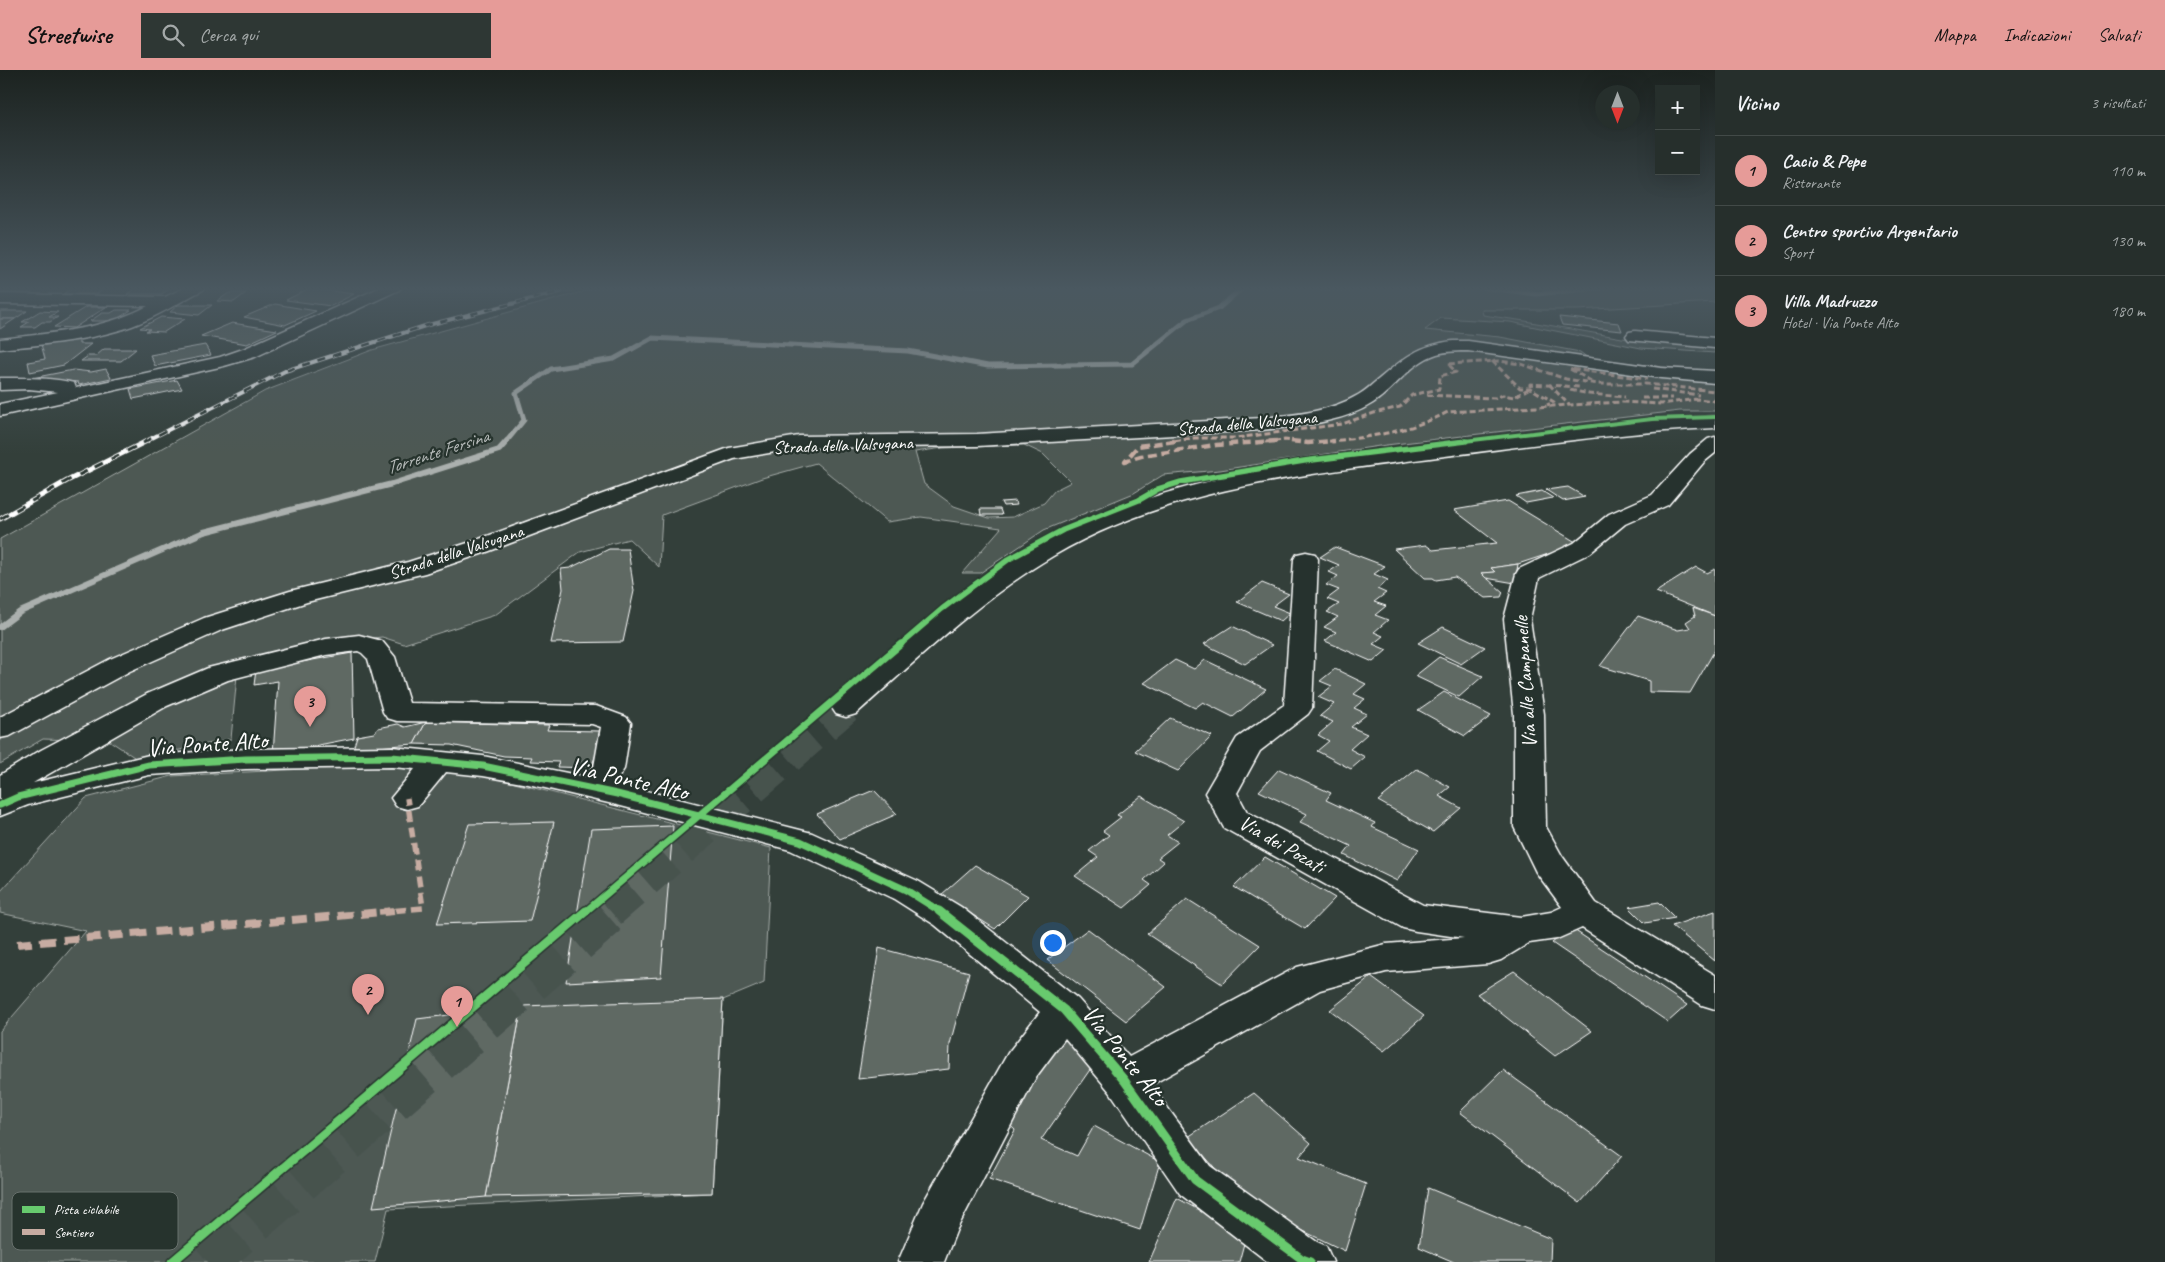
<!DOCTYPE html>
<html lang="it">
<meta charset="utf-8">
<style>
body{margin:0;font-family:Caveat,sans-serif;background:#2e3734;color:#f1f3f6}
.controls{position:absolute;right:15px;top:15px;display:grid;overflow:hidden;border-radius:0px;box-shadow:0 5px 20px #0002}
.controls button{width:45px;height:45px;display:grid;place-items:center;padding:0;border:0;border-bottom:1px solid #424a48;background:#262f2c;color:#f1f3f6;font:25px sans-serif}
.compass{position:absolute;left:1595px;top:15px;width:45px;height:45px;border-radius:50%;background:#262f2c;box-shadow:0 5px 20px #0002;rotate:180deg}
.you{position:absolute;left:1052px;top:872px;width:18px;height:18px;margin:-12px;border:4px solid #fff;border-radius:50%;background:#1a73e8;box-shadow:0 0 0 8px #1a73e833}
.badge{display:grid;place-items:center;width:32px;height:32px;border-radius:50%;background:#e69b98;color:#111;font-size:16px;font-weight:700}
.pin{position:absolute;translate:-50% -41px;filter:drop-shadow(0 1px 2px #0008)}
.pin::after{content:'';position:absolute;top:26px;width:18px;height:15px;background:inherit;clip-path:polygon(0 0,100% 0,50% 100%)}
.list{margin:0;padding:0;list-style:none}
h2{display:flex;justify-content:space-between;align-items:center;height:65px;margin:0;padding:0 20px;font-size:21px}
h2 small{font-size:16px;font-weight:400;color:#a4a9a9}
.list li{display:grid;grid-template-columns:32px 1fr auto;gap:15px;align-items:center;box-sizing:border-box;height:70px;padding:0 20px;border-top:1px solid #424a48}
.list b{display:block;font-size:19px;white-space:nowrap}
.list p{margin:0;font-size:16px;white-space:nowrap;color:#a4a9a9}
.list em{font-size:16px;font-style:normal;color:#a4a9a9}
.icon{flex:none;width:28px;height:28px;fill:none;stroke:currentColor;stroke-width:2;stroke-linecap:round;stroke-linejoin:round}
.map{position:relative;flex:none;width:1715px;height:1192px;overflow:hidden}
header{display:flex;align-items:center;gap:30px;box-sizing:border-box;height:70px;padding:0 25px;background:#e69b98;color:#111}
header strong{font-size:24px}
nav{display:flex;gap:28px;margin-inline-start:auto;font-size:18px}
.search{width:350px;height:45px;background:#2e3734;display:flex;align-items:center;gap:12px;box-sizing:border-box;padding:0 18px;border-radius:0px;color:#a4a9a9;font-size:19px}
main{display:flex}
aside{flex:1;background:#262f2c}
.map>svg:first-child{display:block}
.green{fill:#4d5853;stroke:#a6aca9;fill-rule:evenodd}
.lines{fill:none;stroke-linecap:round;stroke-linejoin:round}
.stream-far1{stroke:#abb0ae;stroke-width:5}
.stream{stroke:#abb0ae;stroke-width:6}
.building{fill:#5f6964;stroke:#fff}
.major-tunnel-far1{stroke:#47524e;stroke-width:31;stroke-dasharray:31 16;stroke-linecap:butt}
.major-tunnel{stroke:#47524e;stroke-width:41;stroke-dasharray:41 20;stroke-linecap:butt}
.minor-casing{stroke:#fff;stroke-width:3}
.major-casing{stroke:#fff;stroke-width:3}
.minor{fill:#26332d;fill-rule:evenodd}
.major{fill:#26332d;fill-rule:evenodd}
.rail-far1-casing{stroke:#fff;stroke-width:4}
.rail-casing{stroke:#fff;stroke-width:5}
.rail-far1{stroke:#26332d;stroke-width:2.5;stroke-dasharray:8;stroke-linecap:butt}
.rail{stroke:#26332d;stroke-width:3;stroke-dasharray:9;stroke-linecap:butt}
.quiet-far3{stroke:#c7aca2;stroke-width:3;stroke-dasharray:6 3;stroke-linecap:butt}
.quiet-far2{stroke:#c7aca2;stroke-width:4.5;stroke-dasharray:9 4.5;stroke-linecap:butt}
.quiet-far1{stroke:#c7aca2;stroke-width:5.5;stroke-dasharray:11 5.5;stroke-linecap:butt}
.quiet{stroke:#c7aca2;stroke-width:8;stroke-dasharray:15 8;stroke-linecap:butt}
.cycleway-far3-casing{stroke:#26332d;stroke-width:5.5}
.cycleway-far2-casing{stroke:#26332d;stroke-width:8}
.cycleway-far1-casing{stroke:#26332d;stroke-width:10}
.cycleway-casing{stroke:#26332d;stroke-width:12}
.cycleway-far3{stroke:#67ca6e;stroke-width:4}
.cycleway-far2{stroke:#67ca6e;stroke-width:5.5}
.cycleway-far1{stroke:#67ca6e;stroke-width:7}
.cycleway{stroke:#67ca6e;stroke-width:9}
.labels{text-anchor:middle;stroke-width:4.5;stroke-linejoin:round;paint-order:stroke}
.far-street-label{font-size:18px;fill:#fff;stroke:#26332d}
.far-water-label{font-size:19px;font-style:italic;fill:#b9bdbc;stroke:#26332d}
.street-label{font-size:21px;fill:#fff;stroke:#26332d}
.near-street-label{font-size:25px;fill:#fff;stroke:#26332d}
.key{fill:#26332d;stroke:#67706c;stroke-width:1}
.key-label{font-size:14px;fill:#fff}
</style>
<header>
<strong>Streetwise</strong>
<div class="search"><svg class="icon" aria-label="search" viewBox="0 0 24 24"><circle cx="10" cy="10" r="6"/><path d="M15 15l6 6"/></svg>Cerca qui</div>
<nav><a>Mappa</a><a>Indicazioni</a><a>Salvati</a></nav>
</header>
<main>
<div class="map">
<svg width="1715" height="1192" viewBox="0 0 1715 1192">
<rect width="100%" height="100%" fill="#333f3a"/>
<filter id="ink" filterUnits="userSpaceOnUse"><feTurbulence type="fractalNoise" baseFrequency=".02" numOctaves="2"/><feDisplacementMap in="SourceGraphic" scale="10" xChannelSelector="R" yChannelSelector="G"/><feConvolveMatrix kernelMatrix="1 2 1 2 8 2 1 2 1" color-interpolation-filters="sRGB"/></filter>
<g filter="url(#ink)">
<g class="green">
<path d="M600 217H1715V232L1578 240H1482L1483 245 1525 251 1645 272 1715 275V283L1641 278 1510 252 1441 248 1425 260 1500 267 1580 282 1588 288 1680 299 1715 301V341H1680L1547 356 1386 375 1220 400 1163 405 1134 423 1044 460 980 503H962L1001 458 921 447 887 452 816 393 762 408 662 445 659 497 629 469 580 482 495 545 404 574 382 567 328 573 238 595 231 669 137 689 110 671 43 669 0 694V469L265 321 372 280ZM1024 375 1043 384 1071 412 1055 420 1044 433 1013 447 989 448 954 436 924 414 915 382 943 378Z"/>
<polygon points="380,695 471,702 771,778 764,913 723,930 712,1123 388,1139 375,1192 0,1192 0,961 86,861 0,843 0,822 86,728 172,706"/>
</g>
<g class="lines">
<g class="stream-far1">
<polyline points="1317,217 1348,219 1370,217"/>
<polyline points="1482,217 1536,224 1605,217"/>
<polyline points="506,372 524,350 516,323 551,299 614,289 652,268 908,281 988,296 1132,294 1187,250 1219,238 1243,217"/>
</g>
<polyline class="stream" points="0,557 20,542 204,462 392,414 499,380 507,371"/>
</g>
<g class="building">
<polygon points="7,217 39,217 31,222 0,222"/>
<polygon points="74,217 107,217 97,224 63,224"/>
<polygon points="137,217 172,217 162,224 127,224"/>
<polygon points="235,217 266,217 253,220 231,220"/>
<polygon points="310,218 354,224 331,236 286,230"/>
<polygon points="229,223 246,223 234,232 217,231"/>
<polygon points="275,234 316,241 285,255 244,247"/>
<polygon points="178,235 212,235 199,245 170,242"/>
<polygon points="86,237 106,237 74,258 54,257"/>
<polygon points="116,240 131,240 114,251 90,251 102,243 111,243"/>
<polygon points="0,241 27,241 15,249 0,249"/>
<polygon points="40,241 58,242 49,247 58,247 50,252 42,252 35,257 21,257 29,252 22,252"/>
<polygon points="161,247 185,249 164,262 146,261 150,259 140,258"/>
<polygon points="1559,247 1619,253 1622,261 1562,255"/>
<polygon points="0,249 15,249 0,259"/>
<polygon points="232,253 277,260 247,274 201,266"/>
<polygon points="79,268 79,274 91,274 64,295 30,302 28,292 45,289 41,274"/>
<polygon points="205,275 211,285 155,296 150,285"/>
<polygon points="104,279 136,279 121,291 81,291 88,286 96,286"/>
<polygon points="106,299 111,308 79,315 78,312 32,308 73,300 91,302"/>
<polygon points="177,310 182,319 133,329 130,319"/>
<polygon points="1568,417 1585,427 1563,431 1546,420"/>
<polygon points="1542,421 1553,428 1526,433 1516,426"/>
<polygon points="1015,431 1017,435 1003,436 1001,432"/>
<polygon points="1508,431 1579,474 1518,494 1491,498 1495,502 1481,503 1503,522 1501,527 1485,528 1455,507 1436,510 1433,508 1425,508 1394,479 1426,475 1433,480 1497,473 1454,440"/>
<polygon points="980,439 1000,439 1002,445 981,445"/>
<polygon points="1335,477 1385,496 1374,504 1388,510 1377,519 1386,523 1374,532 1386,536 1375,545 1388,550 1374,562 1383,566 1373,574 1387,580 1373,592 1325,571 1336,562 1324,557 1338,547 1327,542 1339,534 1327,529 1339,520 1326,515 1338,506 1329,502 1339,495 1320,487"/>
<polygon points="609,479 628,479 634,521 623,572 551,573 563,519 561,499 570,498"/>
<polygon points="1518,494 1515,513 1486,508 1481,503 1495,502 1491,498"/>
<polygon points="1696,497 1707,503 1715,499 1715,546 1656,522"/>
<polygon points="1262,513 1289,524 1273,536 1290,543 1281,551 1237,532"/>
<polygon points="1693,538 1715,546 1715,580 1690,623 1649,622 1649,611 1600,596 1638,546 1678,560 1690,558 1686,552 1695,546"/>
<polygon points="1232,556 1272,575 1245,594 1204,574"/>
<polygon points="1443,557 1485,577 1461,594 1418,573"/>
<polygon points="352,583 354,668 273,684 278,611 254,615 256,600"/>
<polygon points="1439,587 1483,606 1459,627 1415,606"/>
<polygon points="1175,590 1194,599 1205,590 1266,619 1233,647 1203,632 1195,638 1144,613"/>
<polygon points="1335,599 1366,614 1354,624 1365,629 1354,638 1367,644 1351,657 1367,664 1350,679 1365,687 1351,699 1317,681 1329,671 1318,665 1333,652 1320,646 1334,634 1318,627 1332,616 1320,611"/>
<polygon points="1444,622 1491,646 1465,666 1418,640"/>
<polygon points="1170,648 1212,666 1178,701 1135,681"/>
<polygon points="426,652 549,655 547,660 600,661 596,673 600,673 591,698 557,697 559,692 530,691 532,687 504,686 451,675 414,674"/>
<polygon points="426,652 414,674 353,679 357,666 374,663 378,658 398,654 405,657"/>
<polygon points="1279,699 1331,723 1326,730 1375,753 1372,757 1419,779 1397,811 1344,785 1351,776 1300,752 1307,744 1259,721"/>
<polygon points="1417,699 1450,717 1439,726 1461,738 1433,762 1378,731"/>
<polygon points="874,720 897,744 840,769 817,744"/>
<polygon points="1141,726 1184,751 1167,765 1178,772 1158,788 1164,792 1144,810 1151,815 1124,838 1075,806 1098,787 1089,781 1109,765 1103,761 1121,747 1117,745"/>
<polygon points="554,752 530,851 437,854 469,754"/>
<polygon points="673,756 661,907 566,912 591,759"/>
<polygon points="1265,787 1335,828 1305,859 1234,817"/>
<polygon points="975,795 1028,826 995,859 941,825"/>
<polygon points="1187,829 1260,875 1222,914 1147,864"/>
<polygon points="1659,832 1675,848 1645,853 1629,837"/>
<polygon points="1715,841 1715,891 1672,856"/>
<polygon points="1571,858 1687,935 1668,952 1552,873"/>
<polygon points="1088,859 1166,917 1126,951 1047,890"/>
<polygon points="879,878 969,902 950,974 949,999 858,1009"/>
<polygon points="1514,901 1592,961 1555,986 1477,924"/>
<polygon points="1371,907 1424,946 1384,981 1330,940"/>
<polygon points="723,929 712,1123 486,1127 522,936"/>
<polygon points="522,936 486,1127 373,1137 417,949"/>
<polygon points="1070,962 1096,991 1041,1070 1077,1086 1094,1056 1160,1092 1140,1160 989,1109 1015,1060 1004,1050"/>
<polygon points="1503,1000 1622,1086 1580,1133 1460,1042"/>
<polygon points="1254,1023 1311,1073 1299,1087 1366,1114 1345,1181 1245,1133 1188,1067"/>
<polygon points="1428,1118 1551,1169 1550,1192 1454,1192 1419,1177"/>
<polygon points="1177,1128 1246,1166 1239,1192 1149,1192"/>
</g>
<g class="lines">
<polyline class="major-tunnel-far1" points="611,842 846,638"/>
<polyline class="major-tunnel" points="208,1192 613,841"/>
<defs>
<g id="minor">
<path d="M186 217H206L203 220C179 232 157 247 132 256 90 271 44 274 0 279V269C51 263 102 260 148 236L0 234V224L165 227Z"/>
<path d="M381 217H402L399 220 255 287 224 296 0 346V334L58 322 29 319 0 320V308C24 308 50 307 74 313L76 318 220 287 243 279Z"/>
<polygon points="1635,261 1715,268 1715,278 1629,270 1626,266 1629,262"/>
<path d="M1715 367V383L1704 392 1668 435 1625 454 1590 483 1539 508 1530 549 1544 644 1546 757 1562 786 1596 833 1715 905V939L1702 935 1582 858 1557 869 1529 873 1501 890 1488 894 1386 902 1320 920 1151 1015 1210 1096 1317 1172 1326 1176 1333 1192H1268L1180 1124 1110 1022 1065 968 1036 1007 957 1159 944 1192H898L923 1133 1008 983 1040 942 935 855 894 829 790 780 617 735 528 714 483 706 446 702 418 736 407 739 396 736 391 728 415 699 392 697 246 699 149 705 28 735 0 746V705L41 680 147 624 208 598 326 569 359 565 382 571 395 587 409 633 596 636 626 647 631 653 624 699 615 713 812 763 918 811 961 837 1078 929 1129 987 1297 897 1386 874 1464 868 1416 861 1403 858 1224 758 1205 723 1237 668 1284 635 1294 489 1297 484 1306 482 1315 484 1318 489 1312 638 1308 644 1260 681 1237 723 1247 742 1423 835 1521 847 1551 842 1562 837 1536 802 1514 757V644L1504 549 1516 504 1519 499 1574 473 1609 444 1652 425 1690 384 1708 369ZM358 581 362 583 368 589 383 642 387 648 397 651 592 654 601 657 594 697 587 707 483 686 392 677 246 679 149 685 33 713 167 636 228 610 326 585Z"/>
</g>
<g id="major">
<path d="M1453 271H1468L1661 298 1715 301V313L1661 308 1468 281C1458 281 1447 281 1437 284 1411 292 1396 318 1373 333 1342 353 1299 356 1262 360L977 376 799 378 734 389 487 482 425 503 307 532 222 560 130 601 10 666 0 668V647L110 589 204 548 290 521 408 492 471 472 729 378 799 366 977 364 1262 348C1295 345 1329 342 1358 325 1366 321 1372 314 1379 309 1404 288 1419 275 1453 271Z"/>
<path d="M1715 346V358C1624 362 1535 375 1445 386 1311 404 1172 416 1053 486 980 529 919 588 856 644L846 647 836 644 832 638 836 632C901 577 964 514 1039 474 1165 407 1305 391 1444 374 1535 363 1624 350 1715 346Z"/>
</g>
</defs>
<use href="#minor" class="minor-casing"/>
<use href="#major" class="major-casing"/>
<use href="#minor" class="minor"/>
<use href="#major" class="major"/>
<defs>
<polyline id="rail-far1" points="144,372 285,301 428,255 579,217"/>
<polyline id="rail" points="0,449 67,411 147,371"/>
</defs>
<use href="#rail-far1" class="rail-far1-casing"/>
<use href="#rail" class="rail-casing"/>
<use href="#rail-far1" class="rail-far1"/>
<use href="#rail" class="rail"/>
<g class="quiet-far3">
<polyline points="1492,291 1520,318 1530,318 1554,332 1547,335"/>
<polyline points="1591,311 1570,299 1647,309"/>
<polyline points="1549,314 1569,335"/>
<polyline points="1652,319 1699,325"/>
<polyline points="1570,320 1589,324 1625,327"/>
<polyline points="1427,325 1495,328 1503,325 1514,327 1530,318 1530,314 1580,317"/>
<polyline points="1642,328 1672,328"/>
<polyline points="1166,372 1194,368 1236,368 1342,354 1374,343 1400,337 1412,325 1439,319 1440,306 1456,302 1448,294 1499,291 1521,294 1566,309 1598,314 1646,314 1715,321"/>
<polyline points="1265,372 1285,370 1300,372"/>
<path d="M1320 372C1365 368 1407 363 1448 342L1623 332 1661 334 1697 329 1715 331"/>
</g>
<g class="quiet-far2">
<polyline points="1175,371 1138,376 1125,391 1141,386 1216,375 1277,371"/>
<polyline points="1291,371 1308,373 1335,371"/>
</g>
<polyline class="quiet-far1" points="379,842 423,838 407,728"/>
<polyline class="quiet" points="17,874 394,841"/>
<defs>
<polyline id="cycleway-far3" points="1456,372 1652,349 1715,347"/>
<polyline id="cycleway-far2" points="900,575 942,539 1009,489 1063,460 1139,430 1158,419 1181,412 1304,391 1466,371"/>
<g id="cycleway-far1">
<polyline points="0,735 18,727 149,695 246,689 392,687 483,696 617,724 800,771 906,820 941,842"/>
<polyline points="585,842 901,574"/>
</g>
<g id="cycleway">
<polyline points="939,841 1064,940 1124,1010 1195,1110 1302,1189 1310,1192"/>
<polyline points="172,1192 586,841"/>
</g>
</defs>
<use href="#cycleway-far3" class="cycleway-far3-casing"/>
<use href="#cycleway-far2" class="cycleway-far2-casing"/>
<use href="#cycleway-far1" class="cycleway-far1-casing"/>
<use href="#cycleway" class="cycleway-casing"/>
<use href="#cycleway-far3" class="cycleway-far3"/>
<use href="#cycleway-far2" class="cycleway-far2"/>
<use href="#cycleway-far1" class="cycleway-far1"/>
<use href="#cycleway" class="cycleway"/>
</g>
</g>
<linearGradient id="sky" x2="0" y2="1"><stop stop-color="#1c2320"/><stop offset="0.57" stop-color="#4a5860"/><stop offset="1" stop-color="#4a5860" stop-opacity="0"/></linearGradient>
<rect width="1715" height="384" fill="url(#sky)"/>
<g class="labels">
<g class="far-street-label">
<text transform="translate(1247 353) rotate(-5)" y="6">Strada della Valsugana</text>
<text transform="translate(843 375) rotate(-2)" y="6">Strada della Valsugana</text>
<text transform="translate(456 482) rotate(-18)" y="6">Strada della Valsugana</text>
</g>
<g class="far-water-label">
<text transform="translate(437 381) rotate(-18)" y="7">Torrente Fersina</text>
</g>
<g class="street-label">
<text transform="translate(1525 612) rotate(-94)" y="7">Via alle Campanelle</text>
<text transform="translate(1282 774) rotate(30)" y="7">Via dei Pozati</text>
</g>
<g class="near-street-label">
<text transform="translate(207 673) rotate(-4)" y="9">Via Ponte Alto</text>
<text transform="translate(629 708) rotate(13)" y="9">Via Ponte Alto</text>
<text transform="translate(1126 985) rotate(51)" y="9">Via Ponte Alto</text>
</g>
</g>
<rect x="12" y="1122" width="166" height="58" rx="8" class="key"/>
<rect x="22" y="1136" width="23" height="7" fill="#67ca6e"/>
<rect x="22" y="1159" width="23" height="6" fill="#c7aca2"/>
<g class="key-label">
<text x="54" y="1144">Pista ciclabile</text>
<text x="54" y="1167">Sentiero</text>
</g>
</svg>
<div class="controls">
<button>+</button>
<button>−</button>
</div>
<svg class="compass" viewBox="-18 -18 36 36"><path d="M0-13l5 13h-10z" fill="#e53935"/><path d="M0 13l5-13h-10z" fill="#a4a9a9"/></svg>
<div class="you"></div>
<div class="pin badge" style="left:457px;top:957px">1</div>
<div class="pin badge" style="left:368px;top:945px">2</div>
<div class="pin badge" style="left:310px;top:657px">3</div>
</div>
<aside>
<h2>Vicino<small>3 risultati</small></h2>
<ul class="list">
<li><span class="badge">1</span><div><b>Cacio &amp; Pepe</b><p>Ristorante</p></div><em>110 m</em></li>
<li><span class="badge">2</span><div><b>Centro sportivo Argentario</b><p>Sport</p></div><em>130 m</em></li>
<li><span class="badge">3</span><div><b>Villa Madruzzo</b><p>Hotel · Via Ponte Alto</p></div><em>180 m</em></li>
</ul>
</aside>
</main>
